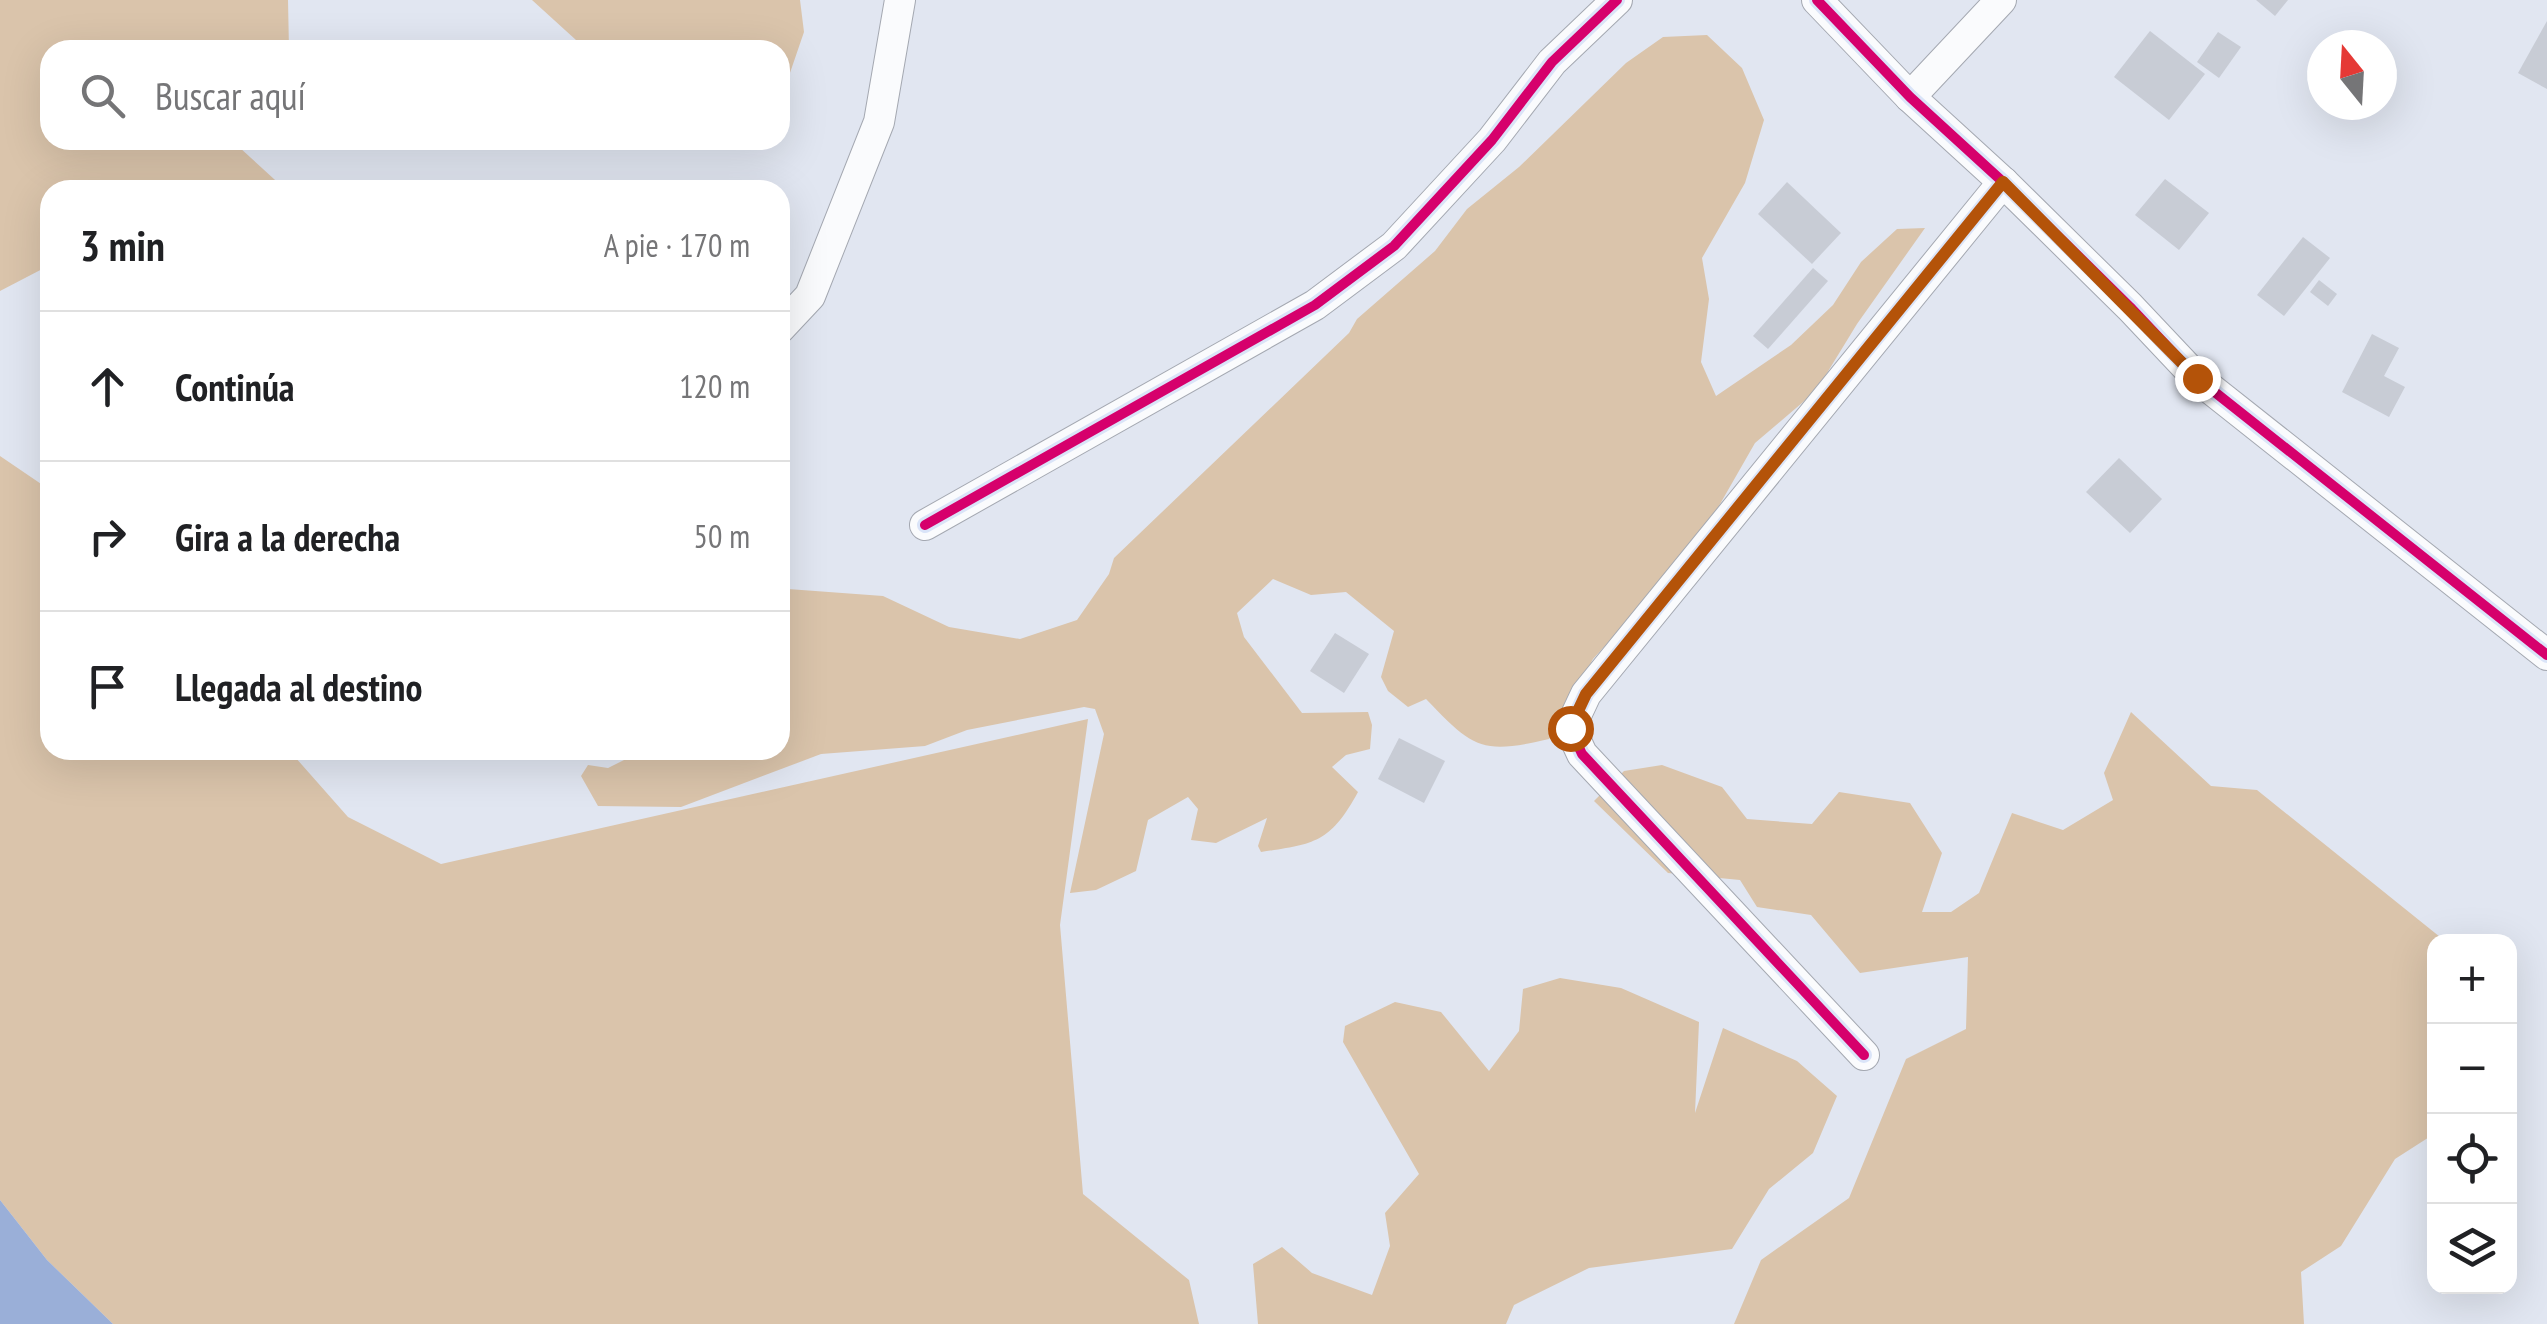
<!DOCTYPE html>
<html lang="es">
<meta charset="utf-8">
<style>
body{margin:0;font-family:"PT Sans Narrow",sans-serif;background:#f2f2f2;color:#202124}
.controls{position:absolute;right:30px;bottom:30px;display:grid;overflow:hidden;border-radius:20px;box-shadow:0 10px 40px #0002}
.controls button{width:90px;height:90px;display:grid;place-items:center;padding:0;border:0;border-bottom:2px solid #e0e0e0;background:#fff;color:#202124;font:50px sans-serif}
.compass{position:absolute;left:2307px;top:30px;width:90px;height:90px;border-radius:50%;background:#fff;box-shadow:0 10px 40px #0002;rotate:342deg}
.stop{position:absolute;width:30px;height:30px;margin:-22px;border:8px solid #b45309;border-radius:50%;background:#fff}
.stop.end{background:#b45309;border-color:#fff;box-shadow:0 2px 10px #0008}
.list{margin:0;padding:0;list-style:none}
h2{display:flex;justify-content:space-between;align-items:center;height:130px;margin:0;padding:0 40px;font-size:42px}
h2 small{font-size:32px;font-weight:400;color:#757577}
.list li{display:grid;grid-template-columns:65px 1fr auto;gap:30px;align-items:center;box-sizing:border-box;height:150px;padding:0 40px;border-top:2px solid #e0e0e0}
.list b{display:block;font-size:38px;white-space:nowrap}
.list em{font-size:32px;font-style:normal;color:#757577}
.icon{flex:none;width:55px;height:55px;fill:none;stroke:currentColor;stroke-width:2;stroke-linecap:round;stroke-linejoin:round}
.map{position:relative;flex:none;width:2547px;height:1324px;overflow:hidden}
.search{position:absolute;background:#fff;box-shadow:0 10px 40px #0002;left:40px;top:40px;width:750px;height:110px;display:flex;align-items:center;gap:25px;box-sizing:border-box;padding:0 35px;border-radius:30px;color:#757577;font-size:38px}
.panel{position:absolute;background:#fff;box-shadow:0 10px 40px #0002;left:40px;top:180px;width:750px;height:580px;border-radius:30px}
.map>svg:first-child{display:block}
.forest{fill:#dac4ab}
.water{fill:#9aafd8}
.building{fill:#c8ccd5}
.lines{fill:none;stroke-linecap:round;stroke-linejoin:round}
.minor-casing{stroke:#a4a8b1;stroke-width:32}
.minor{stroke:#fafbfd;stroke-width:30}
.cycleway-casing{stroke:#dae4f8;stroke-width:16}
.cycleway{stroke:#d6006c;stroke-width:10}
.route{stroke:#b45309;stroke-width:12}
</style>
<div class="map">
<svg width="2547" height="1324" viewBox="0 0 2547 1324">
<rect width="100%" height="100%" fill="#e1e6f1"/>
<g class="forest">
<polygon points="0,0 288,0 289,50 50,50 50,140 248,140 239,147 286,190 50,190 50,265 0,291"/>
<polygon points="532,0 800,0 804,32 780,102 780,50 587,50"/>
<path d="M1707 35 1742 68 1764 120 1745 183 1702 258 1709 299 1701 362 1716 396 1791 345 1833 305 1861 262 1897 229 1925 228 1857 324 1816 391 1755 443 1696 546 1593 659 1549 739C1481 755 1473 748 1426 699L1408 707 1388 691 1381 677 1394 631 1346 592 1311 595 1273 579 1237 613 1244 637 1302 713 1368 712 1372 725 1370 749 1346 755 1332 767 1358 792C1330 843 1315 844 1261 852L1258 846 1267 818 1216 843 1191 840 1198 809 1188 797 1148 820 1136 871 1096 890 1070 893 1104 734 1095 709 1084 707 967 730 925 746 821 754 681 807 598 806 581 776 588 765 608 768 644 750H780V594L788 589 883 596 949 627 1020 639 1077 620 1109 574 1114 558 1349 333 1357 319 1435 251 1467 209 1519 167 1626 63 1663 37Z"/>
<polygon points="0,456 50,490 50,750 301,750 295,757 348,817 441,864 1088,719 1060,925 1083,1194 1189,1280 1199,1324 113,1324 47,1260 0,1200"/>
<polygon points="2131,712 2211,786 2257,790 2445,941 2434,942 2434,1134 2395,1159 2341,1246 2301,1272 2304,1324 1734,1324 1761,1260 1849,1198 1906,1059 1966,1029 1968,957 1860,973 1811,915 1757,907 1740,880 1668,873 1594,801 1624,771 1662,765 1722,787 1747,819 1812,824 1839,792 1910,803 1942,853 1922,912 1951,912 1979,893 2012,813 2063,830 2113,800 2104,773"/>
<polygon points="1560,978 1621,988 1699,1022 1695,1113 1723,1028 1797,1061 1837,1096 1813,1153 1769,1189 1732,1249 1589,1268 1514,1305 1506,1324 1258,1324 1253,1264 1282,1247 1312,1273 1372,1295 1390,1246 1385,1213 1419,1174 1343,1042 1345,1026 1395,1002 1441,1012 1489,1071 1519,1031 1523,989"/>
</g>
<polygon class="water" points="0,1200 47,1260 113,1324 0,1324"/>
<g class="building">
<polygon points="2256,0 2288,0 2275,16"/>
<polygon points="2547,21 2547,89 2518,73"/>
<polygon points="2150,31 2205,74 2169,120 2114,77"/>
<polygon points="2218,32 2241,47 2219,78 2197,62"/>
<polygon points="2165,179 2209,213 2179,250 2135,215"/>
<polygon points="1787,182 1841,233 1812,264 1758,214"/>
<polygon points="2303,237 2330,258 2284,316 2257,295"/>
<polygon points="1813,268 1828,281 1768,349 1753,336"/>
<polygon points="2319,280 2337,294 2328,306 2310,292"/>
<polygon points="2372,334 2399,348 2384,376 2405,387 2389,417 2342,392"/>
<polygon points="2119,458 2162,499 2130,533 2086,492"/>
<polygon points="1335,633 1369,654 1344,693 1310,671"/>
<polygon points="1399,738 1445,761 1424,803 1378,779"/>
</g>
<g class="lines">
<defs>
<g id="minor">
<polyline points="1817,0 1910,97 2003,182 2130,307 2197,378 2547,655"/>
<polyline points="1910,97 2001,0"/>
<polyline points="780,328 810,296 879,122 900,0"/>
<polyline points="925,525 1315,305 1394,246 1492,140 1552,62 1617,0"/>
<polyline points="1864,1055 1582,754 1570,728 1586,694 2003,182"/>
</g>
</defs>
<use href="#minor" class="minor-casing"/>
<use href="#minor" class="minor"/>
<defs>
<g id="cycleway">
<polyline points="1817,0 1910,97 2003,182 2130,307 2197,378 2547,655"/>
<polyline points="925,525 1315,305 1394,246 1492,140 1552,62 1617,0"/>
<polyline points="1864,1055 1582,754 1570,728 1586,694 2003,182"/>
</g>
</defs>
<use href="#cycleway" class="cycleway-casing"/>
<use href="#cycleway" class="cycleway"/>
</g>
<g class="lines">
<polyline class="route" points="1570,728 1586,694 2003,182 2197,378"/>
</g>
</svg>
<div class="controls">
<button>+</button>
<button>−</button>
<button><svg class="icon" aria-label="locate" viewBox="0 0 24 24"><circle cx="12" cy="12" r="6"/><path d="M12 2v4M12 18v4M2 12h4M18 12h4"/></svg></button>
<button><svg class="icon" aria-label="layers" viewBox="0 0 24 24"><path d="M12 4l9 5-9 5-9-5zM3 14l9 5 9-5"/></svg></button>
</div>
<svg class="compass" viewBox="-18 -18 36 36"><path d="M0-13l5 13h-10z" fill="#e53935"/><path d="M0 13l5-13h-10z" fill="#757577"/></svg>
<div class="stop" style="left:1570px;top:728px"></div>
<div class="stop end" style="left:2197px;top:378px"></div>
<div class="search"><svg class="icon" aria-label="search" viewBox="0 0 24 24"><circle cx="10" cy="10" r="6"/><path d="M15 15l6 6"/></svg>Buscar aquí</div>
<section class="panel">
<h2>3 min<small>A pie · 170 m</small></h2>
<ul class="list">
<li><svg class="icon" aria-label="ahead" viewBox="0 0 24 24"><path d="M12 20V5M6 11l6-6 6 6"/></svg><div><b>Continúa</b></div><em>120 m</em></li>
<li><svg class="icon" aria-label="right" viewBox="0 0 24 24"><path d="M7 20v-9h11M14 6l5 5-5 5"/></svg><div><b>Gira a la derecha</b></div><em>50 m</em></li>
<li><svg class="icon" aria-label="arrive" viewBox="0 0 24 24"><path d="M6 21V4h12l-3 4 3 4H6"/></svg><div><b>Llegada al destino</b></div></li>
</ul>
</section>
</div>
